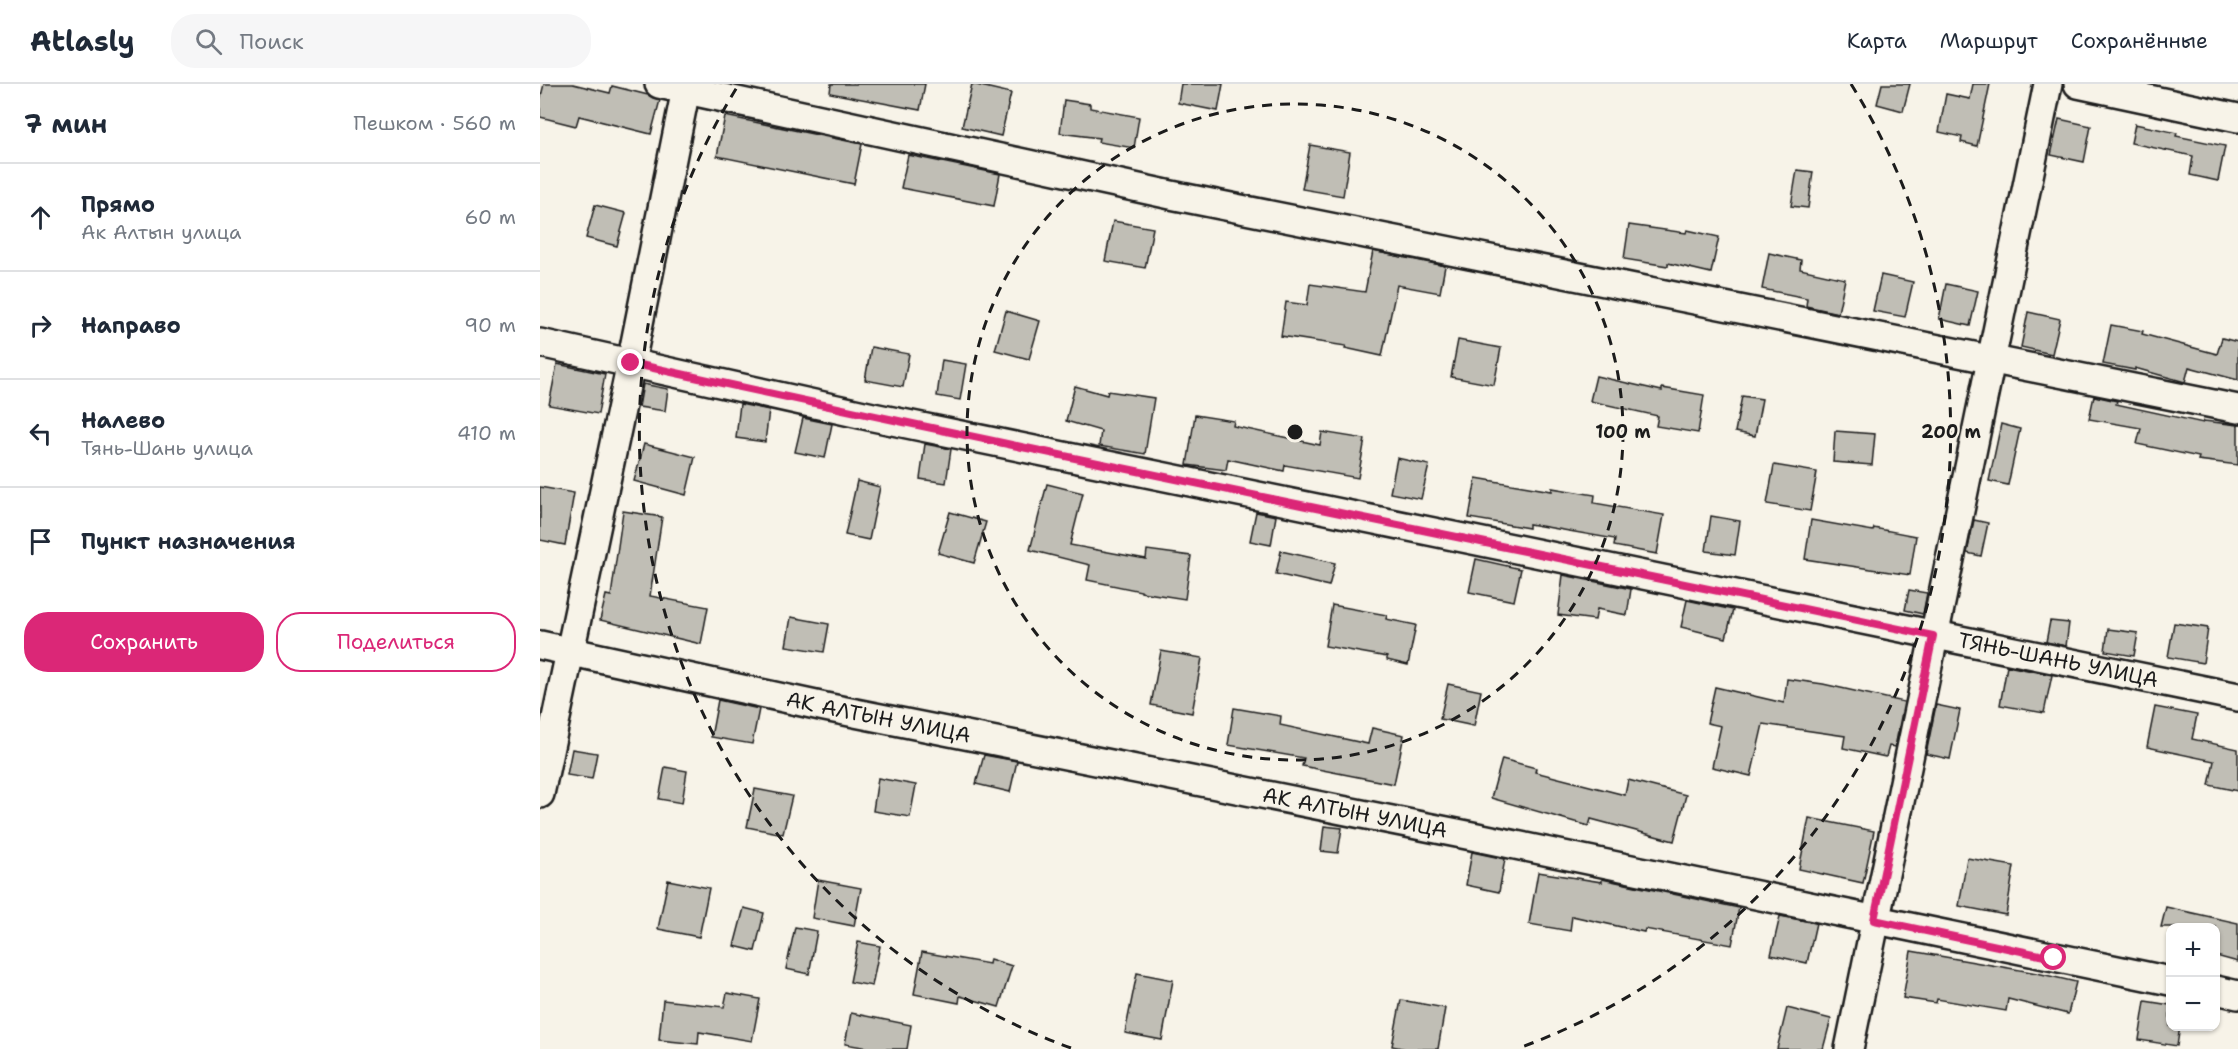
<!DOCTYPE html>
<html lang="ru">
<meta charset="utf-8">
<style>
body{margin:0;font-family:"Shantell Sans",sans-serif;background:#f6f6f7;color:#1f2937}
.controls{position:absolute;right:18px;bottom:18px;display:grid;overflow:hidden;border-radius:12px;box-shadow:0 2px 4px #0004}
.controls button{width:54px;height:54px;display:grid;place-items:center;padding:0;border:0;border-bottom:2px solid #e0e1e3;background:#fff;color:#1f2937;font:30px sans-serif}
.stop{position:absolute;width:18px;height:18px;margin:-14px;border:4px solid #db2777;border-radius:50%;background:#fff}
.stop.end{background:#db2777;border-color:#fff;box-shadow:0 2px 6px #0008}
.list{margin:0;padding:0;list-style:none}
h2{display:flex;justify-content:space-between;align-items:center;height:78px;margin:0;padding:0 24px;font-size:26px}
h2 small{font-size:20px;font-weight:400;color:#747a83}
.list li{display:grid;grid-template-columns:39px 1fr auto;gap:18px;align-items:center;box-sizing:border-box;height:108px;padding:0 24px;border-top:2px solid #e0e1e3}
.list b{display:block;font-size:22px;white-space:nowrap}
.list p{margin:0;font-size:20px;white-space:nowrap;color:#747a83}
.list em{font-size:20px;font-style:normal;color:#747a83}
.actions{display:flex;gap:12px;padding:18px 24px}
.actions a{flex:1;padding:14px 0;border:2px solid #db2777;border-radius:24px;text-align:center;font-size:21px;color:#db2777}
.actions .main{background:#db2777;color:#fff}
.icon{flex:none;width:33px;height:33px;fill:none;stroke:currentColor;stroke-width:2;stroke-linecap:round;stroke-linejoin:round}
.map{position:relative;flex:none;width:1698px;height:965px;overflow:hidden}
header{display:flex;align-items:center;gap:36px;box-sizing:border-box;height:84px;padding:0 30px;background:#fff;border-bottom:2px solid #e0e1e3}
header strong{font-size:28px}
nav{display:flex;gap:33px;margin-inline-start:auto;font-size:21px}
.search{width:420px;height:54px;background:#f6f6f7;display:flex;align-items:center;gap:15px;box-sizing:border-box;padding:0 21px;border-radius:24px;color:#747a83;font-size:22px}
main{display:flex}
aside{flex:1;background:#fff}
.map>svg:first-child{display:block}
.building{fill:#c0beb5;stroke:#1c1c1c;stroke-width:1.5}
.lines{fill:none;stroke-linecap:round;stroke-linejoin:round}
.street-casing{stroke:#1c1c1c;stroke-width:32}
.street{stroke:#f7f3e8;stroke-width:27}
.route{stroke:#db2777;stroke-width:8}
.ring{fill:none;stroke:#1c1c1c;stroke-width:3;stroke-dasharray:10 8}
.labels{text-anchor:middle;stroke-width:4.5;stroke-linejoin:round;paint-order:stroke}
.street-label{font-size:21px;fill:#1c1c1c;stroke:#f7f3e8}
.centre{fill:#1c1c1c;stroke:#f7f3e8;stroke-width:3}
.ring-label{font-size:18px;text-anchor:middle;font-weight:bold;fill:#1c1c1c;stroke:#f7f3e8;stroke-width:4.5;stroke-linejoin:round;paint-order:stroke}
</style>
<header>
<strong>Atlasly</strong>
<div class="search"><svg class="icon" aria-label="search" viewBox="0 0 24 24"><circle cx="10" cy="10" r="6"/><path d="M15 15l6 6"/></svg>Поиск</div>
<nav><a>Карта</a><a>Маршрут</a><a>Сохранённые</a></nav>
</header>
<main>
<aside>
<h2>7 мин<small>Пешком · 560 m</small></h2>
<ul class="list">
<li><svg class="icon" aria-label="ahead" viewBox="0 0 24 24"><path d="M12 20V5M6 11l6-6 6 6"/></svg><div><b>Прямо</b><p>Ак Алтын улица</p></div><em>60 m</em></li>
<li><svg class="icon" aria-label="right" viewBox="0 0 24 24"><path d="M7 20v-9h11M14 6l5 5-5 5"/></svg><div><b>Направо</b></div><em>90 m</em></li>
<li><svg class="icon" aria-label="left" viewBox="0 0 24 24"><path d="M17 20v-9H6M10 6l-5 5 5 5"/></svg><div><b>Налево</b><p>Тянь-Шань улица</p></div><em>410 m</em></li>
<li><svg class="icon" aria-label="arrive" viewBox="0 0 24 24"><path d="M6 21V4h12l-3 4 3 4H6"/></svg><div><b>Пункт назначения</b></div></li>
</ul>
<div class="actions"><a class="main">Сохранить</a><a>Поделиться</a></div>
</aside>
<div class="map">
<svg width="1698" height="965" viewBox="0 0 1698 965">
<rect width="100%" height="100%" fill="#f7f3e8"/>
<filter id="ink" filterUnits="userSpaceOnUse"><feTurbulence type="fractalNoise" baseFrequency=".0167" numOctaves="2"/><feDisplacementMap in="SourceGraphic" scale="12" xChannelSelector="R" yChannelSelector="G"/><feConvolveMatrix kernelMatrix="1 2 1 2 8 2 1 2 1" color-interpolation-filters="sRGB"/></filter>
<g filter="url(#ink)">
<g class="building">
<polygon points="4,0 33,0 70,9 72,2 108,11 120,16 111,50 39,32 36,42 0,33 0,16"/>
<polygon points="291,0 385,0 380,26 290,9"/>
<polygon points="432,0 471,9 461,52 422,43"/>
<polygon points="641,0 683,0 678,27 638,19"/>
<polygon points="1342,0 1370,0 1363,27 1337,20"/>
<polygon points="1433,0 1450,0 1437,62 1421,58 1422,53 1399,48 1406,10 1430,15"/>
<polygon points="524,16 550,20 550,24 599,33 594,64 558,58 559,54 520,49"/>
<polygon points="185,32 322,60 314,100 177,72"/>
<polygon points="1519,35 1551,42 1544,78 1511,71"/>
<polygon points="1595,40 1637,49 1636,52 1685,62 1678,97 1650,91 1653,72 1591,59"/>
<polygon points="770,61 810,68 803,112 762,105"/>
<polygon points="368,71 460,90 454,122 361,104"/>
<polygon points="1257,86 1273,88 1268,124 1251,122"/>
<polygon points="55,121 86,129 77,162 46,154"/>
<polygon points="573,137 613,144 605,184 565,177"/>
<polygon points="1089,141 1146,149 1147,146 1179,153 1171,189 1128,179 1128,182 1084,175"/>
<polygon points="833,167 905,182 900,209 857,201 842,272 805,264 806,262 741,252 746,218 767,221 770,200 825,208"/>
<polygon points="1229,169 1261,176 1260,185 1305,195 1298,229 1266,222 1267,214 1222,205"/>
<polygon points="1341,191 1373,198 1365,233 1333,227"/>
<polygon points="1406,200 1438,207 1430,242 1399,235"/>
<polygon points="466,227 500,237 489,275 455,266"/>
<polygon points="1488,228 1520,235 1512,270 1481,263"/>
<polygon points="1571,241 1603,247 1602,250 1677,270 1682,254 1698,258 1698,296 1649,283 1645,298 1595,284 1595,286 1563,280"/>
<polygon points="918,256 961,264 954,301 911,293"/>
<polygon points="331,263 369,270 363,303 325,296"/>
<polygon points="402,276 426,280 420,316 397,312"/>
<polygon points="17,280 65,290 58,330 9,321"/>
<polygon points="1056,292 1122,307 1122,304 1164,311 1158,349 1116,342 1118,332 1050,317"/>
<polygon points="103,300 128,305 125,327 99,323"/>
<polygon points="535,302 567,311 568,307 614,314 605,370 559,362 561,347 526,337"/>
<polygon points="1202,312 1222,315 1215,352 1195,348"/>
<polygon points="1554,312 1577,317 1576,320 1663,339 1664,337 1698,341 1698,381 1658,376 1659,373 1597,360 1601,344 1549,335"/>
<polygon points="200,320 229,326 225,358 196,354"/>
<polygon points="655,331 694,337 693,342 780,361 782,348 825,355 818,394 745,381 744,387 688,375 686,386 647,381"/>
<polygon points="263,334 292,340 285,374 255,368"/>
<polygon points="1461,340 1480,345 1468,401 1449,397"/>
<polygon points="1295,347 1335,350 1332,381 1293,378"/>
<polygon points="104,360 155,373 146,411 94,397"/>
<polygon points="385,360 411,365 406,399 380,395"/>
<polygon points="857,374 889,381 881,415 850,409"/>
<polygon points="1234,381 1277,388 1270,427 1227,420"/>
<polygon points="936,394 1012,407 1012,404 1055,411 1054,419 1124,431 1117,470 1074,462 1075,455 989,440 989,444 929,434"/>
<polygon points="317,397 340,403 329,456 305,451"/>
<polygon points="507,400 543,409 530,461 606,475 607,466 651,472 645,515 601,508 601,507 547,496 550,481 490,466"/>
<polygon points="0,403 34,409 25,461 0,456"/>
<polygon points="83,427 122,433 110,512 168,523 161,560 60,536 66,511 71,512"/>
<polygon points="410,428 446,438 434,479 398,469"/>
<polygon points="716,428 736,432 731,461 710,457"/>
<polygon points="1171,432 1200,437 1195,471 1166,467"/>
<polygon points="1271,436 1333,447 1334,444 1376,452 1370,491 1265,475"/>
<polygon points="1434,436 1448,439 1441,472 1427,469"/>
<polygon points="741,467 795,479 789,502 736,490"/>
<polygon points="936,475 981,485 974,517 929,508"/>
<polygon points="1023,491 1091,505 1087,531 1057,525 1055,536 1018,531"/>
<polygon points="1369,506 1387,509 1383,530 1365,526"/>
<polygon points="1147,516 1193,526 1186,554 1141,543"/>
<polygon points="792,521 847,531 846,535 876,541 868,581 847,576 847,573 785,562"/>
<polygon points="251,533 289,540 284,568 246,562"/>
<polygon points="1510,537 1529,539 1526,562 1506,558"/>
<polygon points="1634,539 1668,544 1663,579 1628,573"/>
<polygon points="1568,545 1598,549 1594,572 1565,567"/>
<polygon points="621,567 662,574 652,629 611,621"/>
<polygon points="1467,582 1512,591 1504,629 1460,621"/>
<polygon points="1247,595 1283,600 1364,618 1355,663 1349,662 1346,673 1303,664 1305,652 1223,640 1211,692 1172,683 1181,642 1167,639 1175,603 1244,619"/>
<polygon points="908,600 941,607 934,642 900,635"/>
<polygon points="178,616 219,625 212,660 171,653"/>
<polygon points="1396,621 1420,626 1410,675 1386,670"/>
<polygon points="1615,623 1657,631 1652,655 1698,665 1698,707 1669,701 1674,677 1607,663"/>
<polygon points="694,624 741,632 740,641 828,660 832,644 864,651 854,700 762,682 764,674 688,661"/>
<polygon points="32,665 57,669 52,695 27,691"/>
<polygon points="444,671 477,677 470,708 436,700"/>
<polygon points="962,675 996,684 995,688 1085,711 1088,696 1146,711 1134,757 1051,735 1049,742 951,714"/>
<polygon points="125,683 147,687 142,719 119,715"/>
<polygon points="338,694 376,701 370,733 333,727"/>
<polygon points="215,705 252,712 243,750 207,743"/>
<polygon points="1269,734 1334,747 1323,799 1259,785"/>
<polygon points="784,742 802,744 798,769 781,767"/>
<polygon points="932,768 965,775 959,808 926,801"/>
<polygon points="1427,774 1474,782 1466,831 1419,822"/>
<polygon points="998,788 1062,798 1062,795 1199,824 1192,861 1105,845 1104,848 1032,832 1030,847 989,840"/>
<polygon points="128,796 169,804 159,853 118,845"/>
<polygon points="278,796 321,804 314,842 272,834"/>
<polygon points="1626,823 1698,839 1698,878 1676,872 1676,843 1621,843"/>
<polygon points="204,824 224,829 215,867 194,862"/>
<polygon points="1240,832 1276,839 1267,879 1231,871"/>
<polygon points="255,843 277,847 269,890 246,885"/>
<polygon points="318,858 340,862 332,902 310,898"/>
<polygon points="1371,867 1497,889 1536,898 1528,930 1468,915 1466,927 1397,915 1396,919 1363,914"/>
<polygon points="382,868 449,880 450,875 472,882 459,923 420,912 419,919 374,910"/>
<polygon points="597,889 633,896 622,956 585,949"/>
<polygon points="187,909 220,915 212,957 159,948 158,960 119,956 123,916 184,923"/>
<polygon points="861,916 905,924 898,965 866,965 852,962"/>
<polygon points="1605,917 1630,921 1630,942 1640,942 1637,962 1599,956"/>
<polygon points="1247,924 1291,935 1283,965 1237,965"/>
<polygon points="311,929 371,941 367,965 334,965 305,960"/>
</g>
<g class="lines">
<defs>
<g id="street">
<polyline points="119,0 631,111 1698,325"/>
<polyline points="1538,0 1698,34"/>
<path id="s1" d="M0 259 333 333 1698 613"/>
<path id="s2" d="M0 561 285 623 942 754 1630 897"/>
<polyline points="0,710 91,279 147,0"/>
<polyline points="1676,906 1698,911"/>
<polyline points="1309,965 1508,0"/>
</g>
</defs>
<use href="#street" class="street-casing"/>
<use href="#street" class="street"/>
</g>
</g>
<g class="lines" filter="url(#ink)">
<path class="route" d="M91 279C524 375 959 460 1393 552L1334 836 1514 874"/>
</g>
<g class="ring">
<circle cx="755" cy="348" r="328"/>
<path d="M531 964A656 656 0 0 1 199 0M1311 0A656 656 0 0 1 979 964"/>
</g>
<g class="labels">
<g class="street-label">
<text dy="7" stroke="none"><textPath href="#s1" startOffset="1551">ТЯНЬ-ШАНЬ УЛИЦА</textPath></text>
<text dy="7" stroke="none"><textPath href="#s2" startOffset="346">АК АЛТЫН УЛИЦА</textPath></text>
<text dy="7" stroke="none"><textPath href="#s2" startOffset="832">АК АЛТЫН УЛИЦА</textPath></text>
</g>
</g>
<circle cx="755" cy="348" r="9" class="centre"/>
<g class="ring-label">
<text x="1083" y="354">100 m</text>
<text x="1411" y="354">200 m</text>
</g>
</svg>
<div class="controls">
<button>+</button>
<button>−</button>
</div>
<div class="stop" style="left:1514px;top:874px"></div>
<div class="stop end" style="left:91px;top:279px"></div>
</div>
</main>
